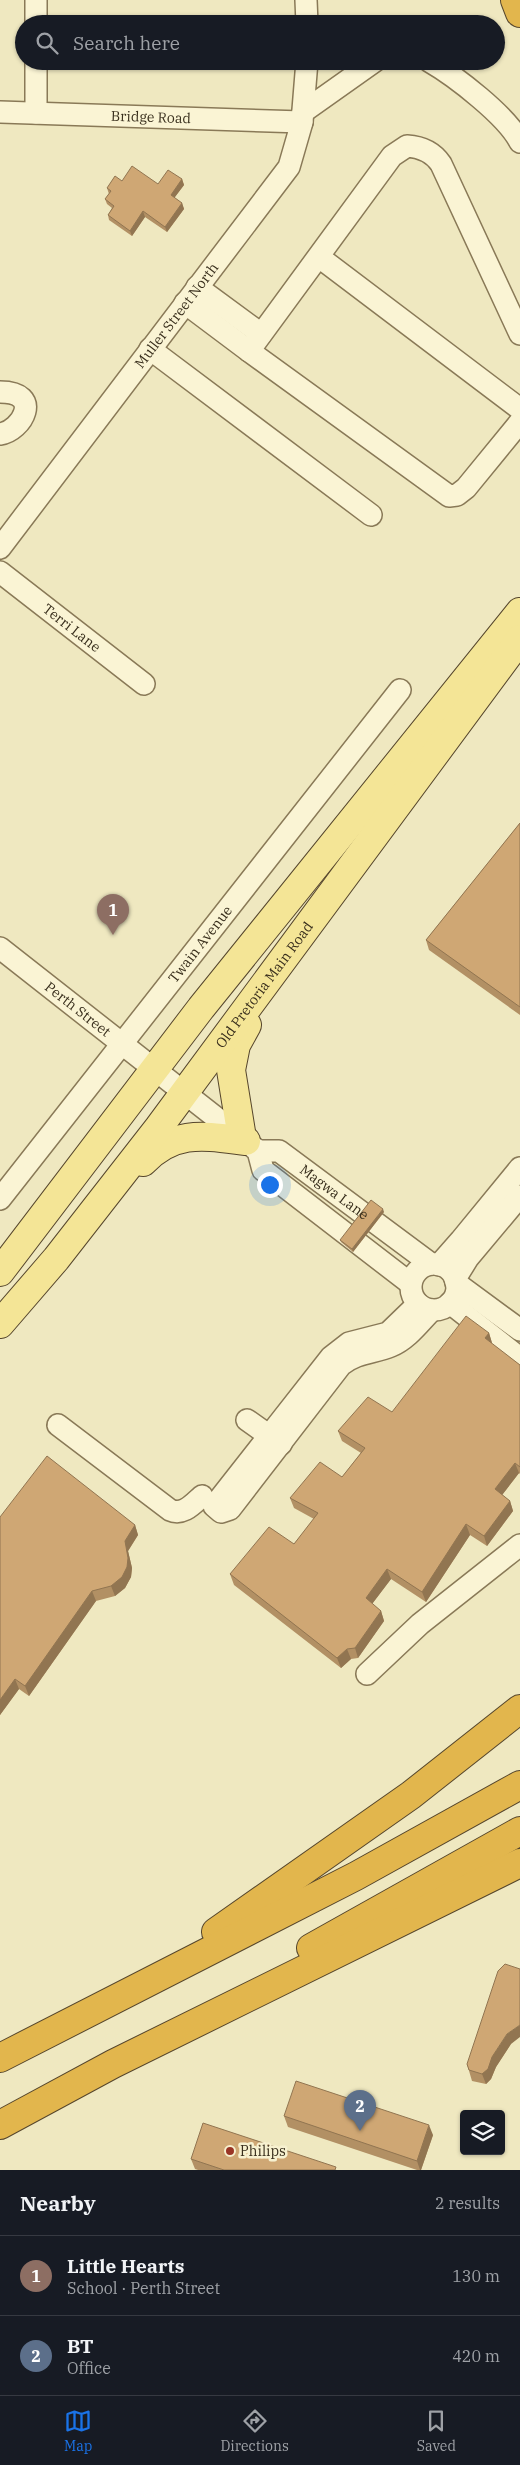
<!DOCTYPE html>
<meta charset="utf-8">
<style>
body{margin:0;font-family:"IBM Plex Serif",serif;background:#242831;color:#f1f3f6}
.controls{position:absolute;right:15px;bottom:15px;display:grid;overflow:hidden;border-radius:5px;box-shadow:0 1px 4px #0004}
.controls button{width:45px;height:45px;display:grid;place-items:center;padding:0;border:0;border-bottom:1px solid #363941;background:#171b24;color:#f1f3f6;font:25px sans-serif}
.you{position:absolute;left:269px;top:1184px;width:18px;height:18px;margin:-12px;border:4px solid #fff;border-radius:50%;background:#1a73e8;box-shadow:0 0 0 8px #1a73e833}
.badge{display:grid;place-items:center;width:32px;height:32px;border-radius:50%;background:#1a73e8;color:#fff;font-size:16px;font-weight:700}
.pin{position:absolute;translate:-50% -41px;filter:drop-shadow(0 1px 2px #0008)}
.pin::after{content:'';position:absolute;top:26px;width:18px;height:15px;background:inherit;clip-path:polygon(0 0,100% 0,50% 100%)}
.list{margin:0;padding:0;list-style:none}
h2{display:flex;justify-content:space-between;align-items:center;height:65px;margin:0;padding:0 20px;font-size:21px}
h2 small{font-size:16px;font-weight:400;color:#9ea1a6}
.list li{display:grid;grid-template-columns:32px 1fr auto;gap:15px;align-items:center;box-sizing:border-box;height:80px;padding:0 20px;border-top:1px solid #363941}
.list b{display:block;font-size:19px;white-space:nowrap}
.list p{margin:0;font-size:16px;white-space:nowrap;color:#9ea1a6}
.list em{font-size:16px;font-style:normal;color:#9ea1a6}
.icon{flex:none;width:28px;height:28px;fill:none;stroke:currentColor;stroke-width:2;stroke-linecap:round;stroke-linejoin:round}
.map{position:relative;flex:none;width:520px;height:2170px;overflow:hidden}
.search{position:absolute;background:#171b24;box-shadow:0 1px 4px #0004;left:15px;right:15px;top:15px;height:55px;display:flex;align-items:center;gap:12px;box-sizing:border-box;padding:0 18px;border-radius:28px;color:#9ea1a6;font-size:19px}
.sheet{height:225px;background:#171b24}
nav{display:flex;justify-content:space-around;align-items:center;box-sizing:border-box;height:70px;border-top:1px solid #363941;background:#171b24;font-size:14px;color:#9ea1a6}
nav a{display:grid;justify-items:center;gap:2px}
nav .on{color:#1a73e8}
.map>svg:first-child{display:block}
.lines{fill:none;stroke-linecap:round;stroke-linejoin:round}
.minor-casing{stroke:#897957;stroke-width:24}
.major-casing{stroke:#56462c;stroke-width:30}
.highway-casing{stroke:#56462c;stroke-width:30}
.minor{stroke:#faf4d4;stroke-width:21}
.major{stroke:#f4e596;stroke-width:28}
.highway{stroke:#e2b64d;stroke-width:28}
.wall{fill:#b29064}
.shaded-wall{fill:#917551}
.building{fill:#cfa774;stroke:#917551}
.poi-dot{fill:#9a3525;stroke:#f7f1d0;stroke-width:2}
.labels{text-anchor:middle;stroke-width:5;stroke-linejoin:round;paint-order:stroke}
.street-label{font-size:14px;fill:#382e1c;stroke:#f7f1d0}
.poi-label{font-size:14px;fill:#382e1c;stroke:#f7f1d0;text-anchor:start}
</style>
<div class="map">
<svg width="520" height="2170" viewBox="0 0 520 2170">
<rect width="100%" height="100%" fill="#efe8c0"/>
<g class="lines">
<defs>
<g id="minor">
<polyline points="36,0 36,24"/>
<polyline points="306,0 307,24"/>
<polyline points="36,61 36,113"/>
<path d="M429 61C455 76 507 116 520 142"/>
<path id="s1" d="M0 112 302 122"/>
<polyline points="303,112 375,61"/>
<polyline points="319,257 520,409"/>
<polyline points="197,287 261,334"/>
<polyline points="185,303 249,351"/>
<path d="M520 334 441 164C433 152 422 147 407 146L392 156 249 351 449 496 457 495 466 488 520 422"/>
<polyline points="150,349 371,515"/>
<path d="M0 392C44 392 22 431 0 434"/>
<path id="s2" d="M0 548 289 167 302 122 307 61"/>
<path id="s3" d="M0 572 144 684"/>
<path id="s4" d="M0 948 242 1138 258 1151 263 1170 411 1284"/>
<path id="s5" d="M258 1151H279L431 1264"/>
<path id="s6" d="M0 1199 400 690"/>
<circle cx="434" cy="1287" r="23"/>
<polyline points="439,1265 461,1240 520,1168"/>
<polyline points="455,1279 468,1258 520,1196"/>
<polyline points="456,1283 520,1330"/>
<polyline points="450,1303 520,1358"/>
<path d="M418 1304 388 1333 349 1343 331 1357 214 1506 221 1512 230 1509 341 1365C357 1352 374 1353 391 1346 408 1339 420 1322 432 1310"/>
<polyline points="247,1420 281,1444"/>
<path d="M58 1425 170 1510C183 1516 193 1504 202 1496"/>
<polyline points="367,1674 420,1624 520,1545"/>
</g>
<g id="major">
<polyline points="242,1138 231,1070 236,1045 247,1025"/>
<path d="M143 1162C175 1129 205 1136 246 1141"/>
<polyline points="0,1272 201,1008 520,612"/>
<path id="s7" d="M0 1324 56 1259 159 1127 520 639"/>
</g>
<g id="highway">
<polyline points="515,0 520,13"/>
<polyline points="216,1932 411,1795 520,1709"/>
<polyline points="311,1948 520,1831"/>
<polyline points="0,2058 356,1876 520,1785"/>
<polyline points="0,2125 113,2064 520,1863"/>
</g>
</defs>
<use href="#minor" class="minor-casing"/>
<use href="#major" class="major-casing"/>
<use href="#highway" class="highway-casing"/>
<use href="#minor" class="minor"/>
<use href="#major" class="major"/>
<use href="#highway" class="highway"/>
</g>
<g class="wall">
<polygon points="182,179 184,185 174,198 182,203 184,209 167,232 145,217 132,236 109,220 108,215 112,208 107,204 105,199 109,194 107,188 122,181 158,184"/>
<polygon points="520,823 520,1015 429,950 426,940"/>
<polygon points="384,1212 353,1252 341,1242 340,1240"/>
<polygon points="489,1333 492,1343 492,1344 520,1365 520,1474 519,1473 502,1495 510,1501 513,1511 487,1546 470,1535 426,1602 391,1579 372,1604 381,1611 384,1621 358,1658 351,1659 341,1668 234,1585 230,1574 294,1544 314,1519 294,1508 290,1498 342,1477 361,1453 342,1441 338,1431 392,1412"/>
<polygon points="0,1517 135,1525 138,1535 128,1551 132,1568 131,1577 125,1588 115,1596 96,1601 29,1696 19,1689 0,1715"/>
<polygon points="511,2044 496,2067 491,2079 486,2084 472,2081 467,2064"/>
<polygon points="284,2116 433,2135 421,2170 417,2170 288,2127"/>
<polygon points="191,2159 337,2170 198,2170 195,2169"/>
</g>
<g class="shaded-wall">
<polygon points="182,179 184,185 172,201 171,195"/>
<polygon points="182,203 184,209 167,232 165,227"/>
<polygon points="143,211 145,217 132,236 130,231"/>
<polygon points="383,1209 384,1212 353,1252 352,1249"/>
<polygon points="489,1333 492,1343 488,1348 485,1338"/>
<polygon points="515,1463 519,1473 499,1499 495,1489"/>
<polygon points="510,1501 513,1511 487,1546 484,1536"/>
<polygon points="466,1524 470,1535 426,1602 422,1592"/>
<polygon points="135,1525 138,1535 128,1551 132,1568 131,1577 125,1588 115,1596 111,1586 125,1541"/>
<polygon points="387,1569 391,1579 369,1608 366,1598"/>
<polygon points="92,1591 96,1601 29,1696 25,1686"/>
<polygon points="381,1611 384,1621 358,1658 355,1648"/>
<polygon points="347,1649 351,1659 341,1668 337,1658"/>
<polygon points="15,1679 19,1689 0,1715 0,1700"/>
<polygon points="520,2025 520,2037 511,2044 496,2067 491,2079 486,2084 482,2074 492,2057 507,2034"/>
<polygon points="429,2125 433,2135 421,2170 420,2170 417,2161"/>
</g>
<g class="building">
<polygon points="132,166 158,184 168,170 182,179 171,195 182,203 165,227 143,211 130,231 108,215 114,206 105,199 111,191 107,188 115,176 122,181"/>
<polygon points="520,823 520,1007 426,940"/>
<polygon points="371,1200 383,1209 352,1249 340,1240"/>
<polygon points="466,1316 489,1333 485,1338 520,1365 520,1467 515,1463 495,1489 510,1501 484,1536 466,1524 422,1592 387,1569 366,1598 381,1611 355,1648 347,1649 337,1658 230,1574 269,1527 294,1544 318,1513 290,1498 320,1462 342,1477 365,1448 338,1431 368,1397 392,1412"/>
<polygon points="47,1456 135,1525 125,1541 128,1558 127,1567 122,1577 111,1586 92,1591 25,1686 15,1679 0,1700 0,1517"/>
<polygon points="505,1964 520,1969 520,2025 507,2034 492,2057 488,2069 482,2074 469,2070 467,2064 498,1971"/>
<polygon points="296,2081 429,2125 417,2161 284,2116"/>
<polygon points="203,2123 336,2167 335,2170 224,2170 191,2159"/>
</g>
<circle class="poi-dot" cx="230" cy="2151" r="5"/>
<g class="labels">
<g class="street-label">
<text dy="5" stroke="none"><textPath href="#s1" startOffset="151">Bridge Road</textPath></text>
<text dy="5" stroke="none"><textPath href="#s2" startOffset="292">Muller Street North</textPath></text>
<text dy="5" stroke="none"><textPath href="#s3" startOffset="91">Terri Lane</textPath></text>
<text dy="5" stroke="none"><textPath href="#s6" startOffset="324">Twain Avenue</textPath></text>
<text dy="5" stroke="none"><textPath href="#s7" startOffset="430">Old Pretoria Main Road</textPath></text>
<text dy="5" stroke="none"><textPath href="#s4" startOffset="99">Perth Street</textPath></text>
<text dy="5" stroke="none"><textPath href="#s5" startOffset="90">Magwa Lane</textPath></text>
</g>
<g class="poi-label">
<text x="240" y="2156">Philips</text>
</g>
</g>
</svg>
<div class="controls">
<button><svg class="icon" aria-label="layers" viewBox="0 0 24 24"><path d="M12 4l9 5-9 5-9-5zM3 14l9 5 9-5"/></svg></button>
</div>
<div class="you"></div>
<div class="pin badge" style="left:113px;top:935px;background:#8d6e63">1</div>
<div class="pin badge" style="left:360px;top:2131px;background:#5c6f8a">2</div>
<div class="search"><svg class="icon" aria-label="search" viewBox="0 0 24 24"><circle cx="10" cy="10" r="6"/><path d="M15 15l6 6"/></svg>Search here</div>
</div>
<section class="sheet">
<h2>Nearby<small>2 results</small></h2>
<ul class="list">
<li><span class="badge" style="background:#8d6e63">1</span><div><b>Little Hearts</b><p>School · Perth Street</p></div><em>130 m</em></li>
<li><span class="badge" style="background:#5c6f8a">2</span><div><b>BT</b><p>Office</p></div><em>420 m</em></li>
</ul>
</section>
<nav>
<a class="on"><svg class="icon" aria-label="map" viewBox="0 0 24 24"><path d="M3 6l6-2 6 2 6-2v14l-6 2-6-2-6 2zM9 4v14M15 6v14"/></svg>Map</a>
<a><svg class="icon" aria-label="directions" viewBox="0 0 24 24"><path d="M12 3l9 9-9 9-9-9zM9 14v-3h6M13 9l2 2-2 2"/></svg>Directions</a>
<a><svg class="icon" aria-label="saved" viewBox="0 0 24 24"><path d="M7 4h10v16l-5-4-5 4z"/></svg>Saved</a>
</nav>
